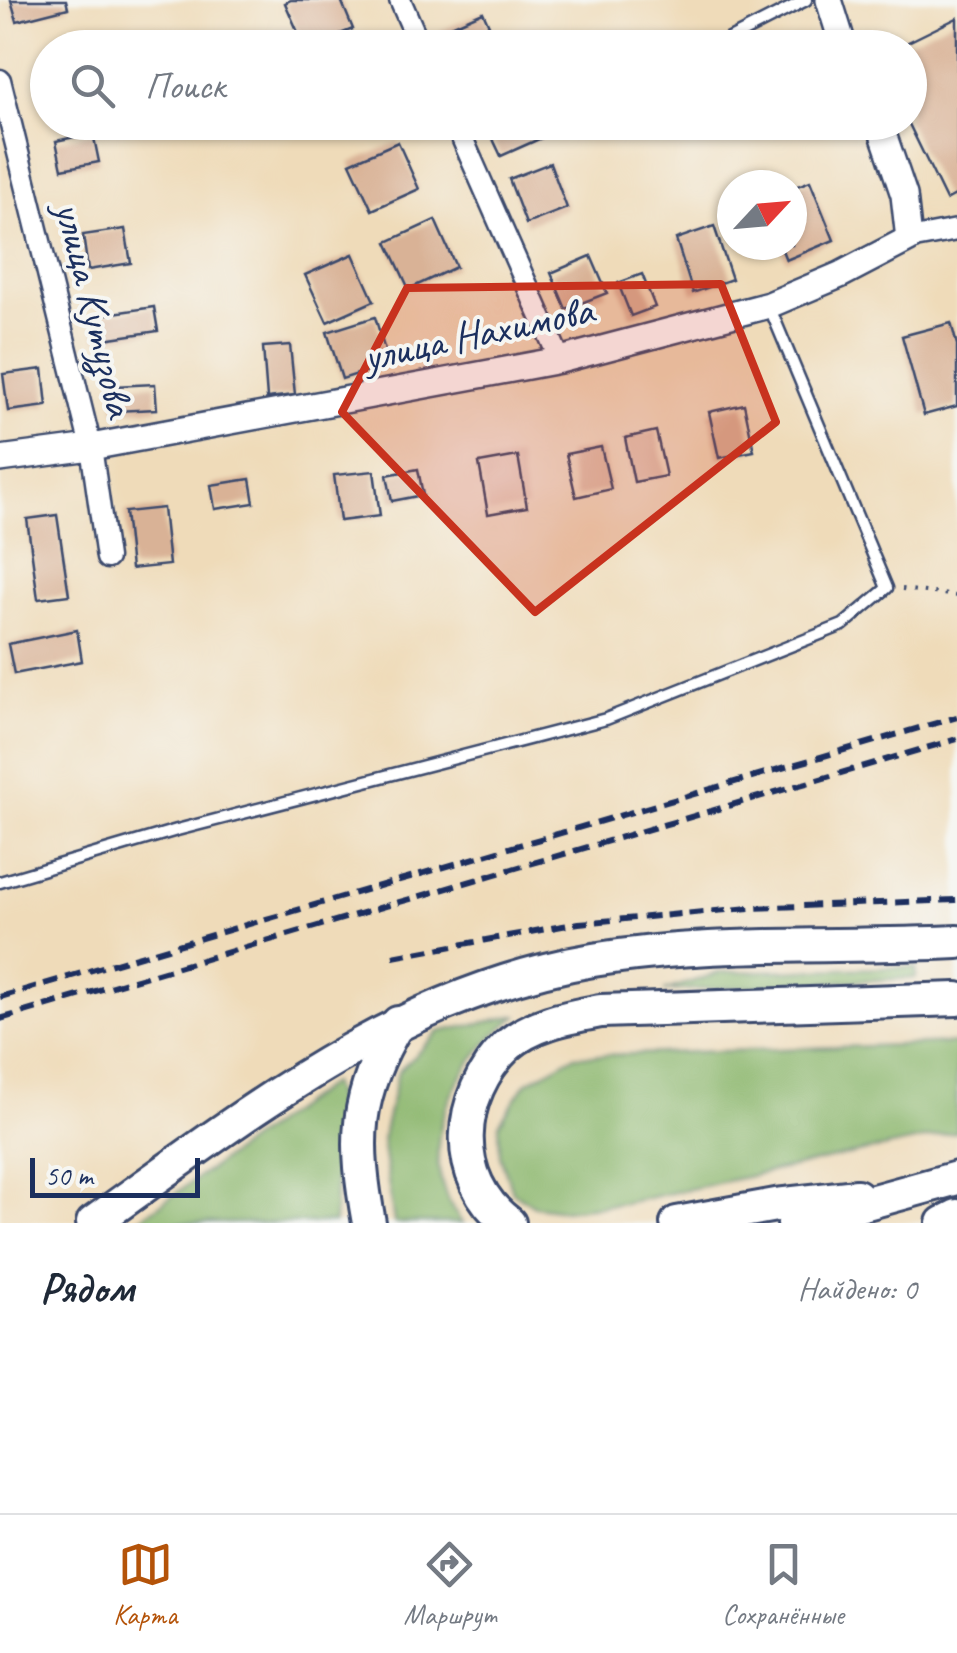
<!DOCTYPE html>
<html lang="ru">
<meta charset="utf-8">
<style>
body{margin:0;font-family:Caveat,sans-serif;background:#f2f2f3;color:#1f2937}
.compass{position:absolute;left:717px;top:170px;width:90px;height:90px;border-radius:50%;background:#fff;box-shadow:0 2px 8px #0004;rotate:64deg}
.scale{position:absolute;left:30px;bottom:25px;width:170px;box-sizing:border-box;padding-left:10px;border:5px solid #1b2f5e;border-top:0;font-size:28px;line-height:35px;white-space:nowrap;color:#1b2f5e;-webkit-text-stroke:8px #f6f6f2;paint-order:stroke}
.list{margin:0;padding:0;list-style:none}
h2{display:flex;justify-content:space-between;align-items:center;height:130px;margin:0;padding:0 40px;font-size:42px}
h2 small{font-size:32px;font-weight:400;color:#747a83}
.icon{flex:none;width:55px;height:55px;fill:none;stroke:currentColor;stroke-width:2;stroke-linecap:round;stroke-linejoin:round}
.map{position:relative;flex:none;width:957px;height:1223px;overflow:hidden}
.search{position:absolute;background:#fff;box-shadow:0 2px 8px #0004;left:30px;right:30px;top:30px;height:110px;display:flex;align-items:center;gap:25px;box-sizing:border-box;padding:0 35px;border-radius:55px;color:#747a83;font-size:38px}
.sheet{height:290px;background:#fff}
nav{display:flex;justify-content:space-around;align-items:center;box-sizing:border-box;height:140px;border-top:2px solid #e0e1e3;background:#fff;font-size:28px;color:#747a83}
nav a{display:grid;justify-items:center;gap:5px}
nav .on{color:#b45309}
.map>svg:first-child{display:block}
.forest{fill:#8eb870;stroke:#547467;stroke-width:2.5}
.building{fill:#d9b296}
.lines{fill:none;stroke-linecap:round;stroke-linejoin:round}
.service-casing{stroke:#3b496c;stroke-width:15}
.minor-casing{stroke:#3b496c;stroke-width:25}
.tertiary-casing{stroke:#3b496c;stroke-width:30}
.primary-casing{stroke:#3b496c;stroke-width:38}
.trunk-casing{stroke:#3b496c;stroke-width:38}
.path{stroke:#3b496c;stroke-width:4;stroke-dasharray:2.5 8;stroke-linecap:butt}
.service{stroke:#fff;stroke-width:10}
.minor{stroke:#fff;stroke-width:20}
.tertiary{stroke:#fff;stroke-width:25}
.primary{stroke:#fff;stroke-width:32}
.trunk{stroke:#fff;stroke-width:32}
.rail{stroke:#1b2f5e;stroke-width:6;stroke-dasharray:15 8;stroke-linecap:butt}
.marked{fill:#c8321e;fill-opacity:0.2;stroke:#c8321e;stroke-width:8;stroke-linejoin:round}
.labels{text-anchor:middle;stroke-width:8;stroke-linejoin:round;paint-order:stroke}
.street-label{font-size:42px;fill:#1b2f5e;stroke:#f6f6f2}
</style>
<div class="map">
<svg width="957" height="1223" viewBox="0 0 957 1223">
<rect width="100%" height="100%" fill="#f6f6f2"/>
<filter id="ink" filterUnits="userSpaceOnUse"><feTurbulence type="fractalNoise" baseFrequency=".01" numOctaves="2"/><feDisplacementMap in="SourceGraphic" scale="20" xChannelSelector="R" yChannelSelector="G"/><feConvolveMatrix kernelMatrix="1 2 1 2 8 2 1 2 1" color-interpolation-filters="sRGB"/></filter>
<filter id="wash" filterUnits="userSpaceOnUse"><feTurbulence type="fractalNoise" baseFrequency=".0048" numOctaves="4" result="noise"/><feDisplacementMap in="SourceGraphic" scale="40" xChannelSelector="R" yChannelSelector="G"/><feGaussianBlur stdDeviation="2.25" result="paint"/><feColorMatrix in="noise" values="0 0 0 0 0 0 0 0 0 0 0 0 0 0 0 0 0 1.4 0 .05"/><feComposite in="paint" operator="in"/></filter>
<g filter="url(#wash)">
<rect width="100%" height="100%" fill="#efdbb9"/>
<g class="forest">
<polygon points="916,967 916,978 664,991 721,972"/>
<path d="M519 1015C464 1053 419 1128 446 1196 449 1206 457 1215 462 1223H394L382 1140 398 1072 439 1032Z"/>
<polygon points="957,1043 957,1132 624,1203 564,1210 534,1206 512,1191 500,1155 499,1124 526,1083 574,1056"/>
<polygon points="331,1083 338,1103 334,1223 134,1223"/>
</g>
<g id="blocks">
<g class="building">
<polygon points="11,0 66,0 68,8 17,21"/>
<polygon points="291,0 341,0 353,29 305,48 285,3"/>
<polygon points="483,12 499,48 448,48 440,31"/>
<polygon points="957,18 957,194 946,200 908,122 910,48 896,48"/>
<polygon points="485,122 542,122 548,135 501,156"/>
<polygon points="680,122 719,122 686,137"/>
<polygon points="93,133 99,162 62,169 56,141"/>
<polygon points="398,142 419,189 372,210 350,163"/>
<polygon points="550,163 567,208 526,224 509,179"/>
<polygon points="810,181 834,240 786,260 780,245 792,245 792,188"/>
<polygon points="435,220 456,267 409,289 387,242"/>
<polygon points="714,226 732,279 693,293 676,239"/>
<polygon points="125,229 131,263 88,270 83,235"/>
<polygon points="353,254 374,301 327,322 305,275"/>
<polygon points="591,256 607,293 566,309 551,273"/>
<polygon points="642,274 655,307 631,316 618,283"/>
<polygon points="154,307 158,331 97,340 93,316"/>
<polygon points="375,317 389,364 342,379 327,332"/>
<polygon points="951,323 957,345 957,406 924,415 902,336"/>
<polygon points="290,345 295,395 267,398 263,347"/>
<polygon points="43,369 47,406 8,411 3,374"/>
<polygon points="155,384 157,409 115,411 114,386"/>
<polygon points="744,404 754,451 719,458 709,412"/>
<polygon points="656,431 666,476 634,482 625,438"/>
<polygon points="601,447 611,489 576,497 566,454"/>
<polygon points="518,456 527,507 488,514 479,463"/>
<polygon points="418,469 423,495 392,501 387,475"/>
<polygon points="374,471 380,516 340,521 334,475"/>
<polygon points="250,479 254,503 215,509 211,485"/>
<polygon points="163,508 169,565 131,569 125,512"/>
<polygon points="57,515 69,595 38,599 27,519"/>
<polygon points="77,630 82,661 14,674 8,644"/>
</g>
</g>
</g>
<g filter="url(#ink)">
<use href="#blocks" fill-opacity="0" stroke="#3b496c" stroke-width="2.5"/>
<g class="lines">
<defs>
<g id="service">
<polyline points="712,48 806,0"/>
<polyline points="0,882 177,830 606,719 843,625 887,588 769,306"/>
</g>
<g id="minor">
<polyline points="400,0 421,48"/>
<polyline points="0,80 91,447 107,558"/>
<polyline points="455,122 560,360"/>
<polyline points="909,239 957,230"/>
</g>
<g id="tertiary">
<polyline points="829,0 844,48"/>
<polyline points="0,459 91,447 560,360 769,305 840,275 909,239 904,195 879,122"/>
</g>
<g id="primary">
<path d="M93 1223C247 1113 401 992 593 960 713 940 836 948 957 942"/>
<path d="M369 1223C354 1141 354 1096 398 1023"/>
<path d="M509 1223C450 1179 456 1095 507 1046 532 1023 569 1017 601 1011L957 999"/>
<polyline points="677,1223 776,1205 857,1196"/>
<polyline points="943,1223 957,1216"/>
</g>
<polyline id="trunk" points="794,1223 957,1178"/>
</defs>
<use href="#service" class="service-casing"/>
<use href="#minor" class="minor-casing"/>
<use href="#tertiary" class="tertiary-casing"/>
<use href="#primary" class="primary-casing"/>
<use href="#trunk" class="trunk-casing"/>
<polyline class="path" points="902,589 957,596"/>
<use href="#service" class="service"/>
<use href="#minor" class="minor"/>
<use href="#tertiary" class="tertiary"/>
<use href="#primary" class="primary"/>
<use href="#trunk" class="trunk"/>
<g class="rail">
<polyline points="393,957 579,923 750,908 957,900"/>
<polyline points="0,997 957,717"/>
<polyline points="0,1019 957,739"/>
</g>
</g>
</g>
<path class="marked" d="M721 284 776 422 535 612 342 412 407 288Z"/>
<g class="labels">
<g class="street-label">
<text transform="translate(96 309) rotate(76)" y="15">улица Кутузова</text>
<text transform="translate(478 332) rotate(-12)" y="15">улица Нахимова</text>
</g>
</g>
</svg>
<svg class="compass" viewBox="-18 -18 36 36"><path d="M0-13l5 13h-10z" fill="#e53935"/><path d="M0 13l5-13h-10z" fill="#747a83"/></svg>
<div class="scale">50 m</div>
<div class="search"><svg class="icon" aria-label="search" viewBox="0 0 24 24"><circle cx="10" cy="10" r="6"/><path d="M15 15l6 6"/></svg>Поиск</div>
</div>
<section class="sheet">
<h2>Рядом<small>Найдено: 0</small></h2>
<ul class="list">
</ul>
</section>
<nav>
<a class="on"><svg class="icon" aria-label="map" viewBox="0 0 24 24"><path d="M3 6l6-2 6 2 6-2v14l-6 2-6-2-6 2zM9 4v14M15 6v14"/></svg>Карта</a>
<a><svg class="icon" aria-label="directions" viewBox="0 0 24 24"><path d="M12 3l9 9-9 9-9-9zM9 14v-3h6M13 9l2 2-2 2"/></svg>Маршрут</a>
<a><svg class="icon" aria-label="saved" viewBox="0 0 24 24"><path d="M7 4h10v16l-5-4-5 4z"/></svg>Сохранённые</a>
</nav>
